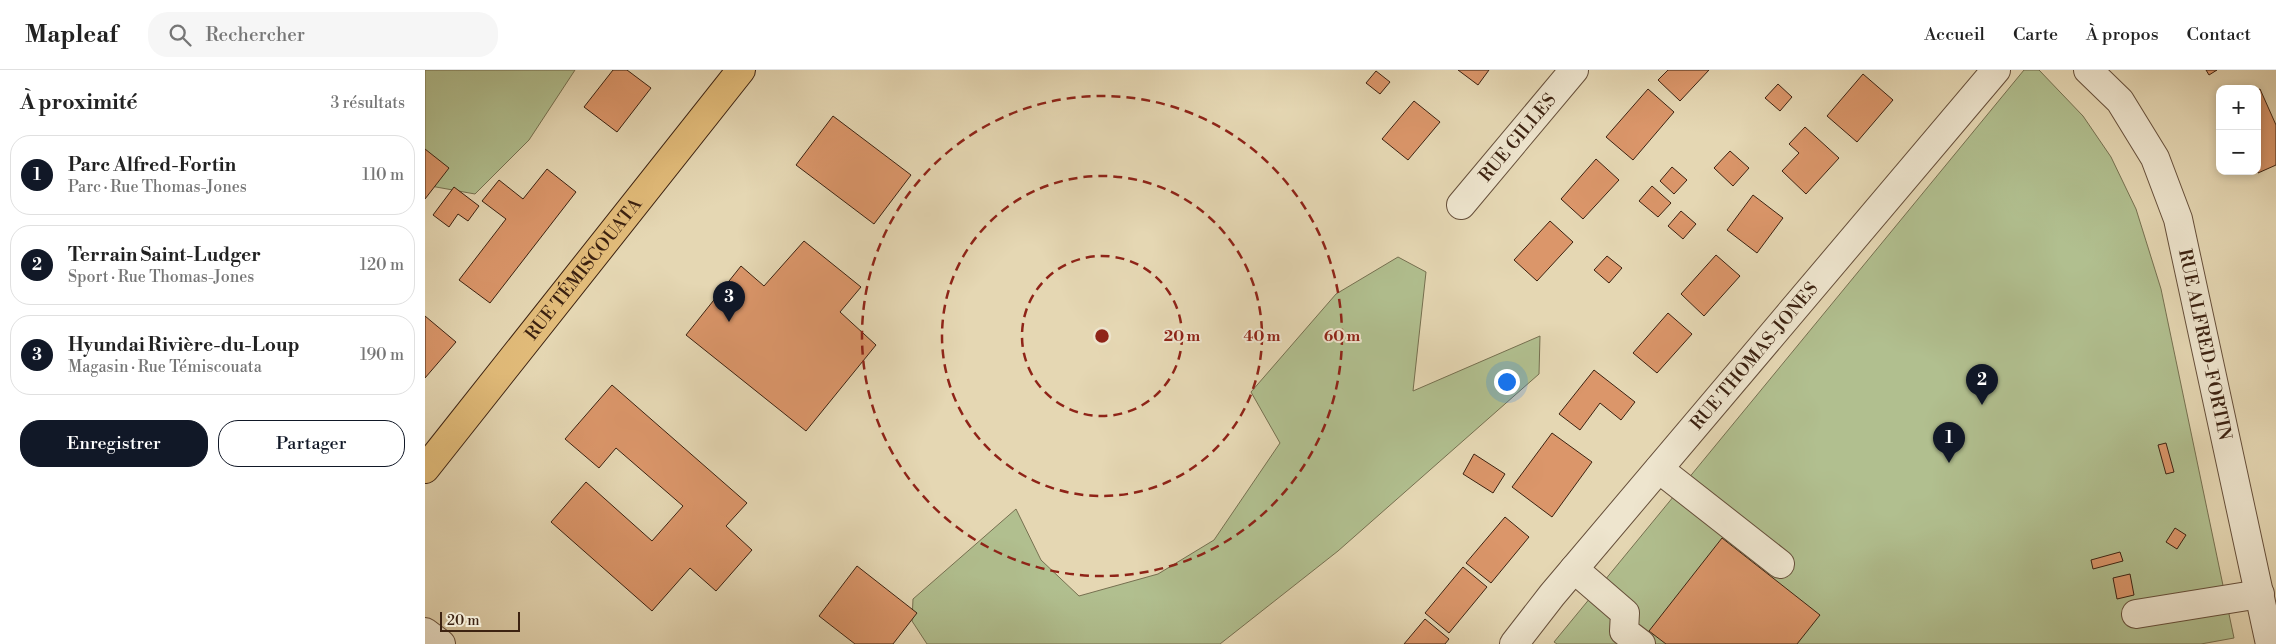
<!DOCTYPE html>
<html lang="fr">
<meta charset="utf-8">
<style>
body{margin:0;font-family:"Libre Bodoni",serif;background:#f6f6f6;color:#222}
.controls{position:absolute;right:15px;top:15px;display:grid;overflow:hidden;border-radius:10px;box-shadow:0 2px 8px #0003}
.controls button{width:45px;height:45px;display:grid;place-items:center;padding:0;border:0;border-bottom:1px solid #e0e0e0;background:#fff;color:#222;font:25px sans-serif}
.scale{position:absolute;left:15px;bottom:12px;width:80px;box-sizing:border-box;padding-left:5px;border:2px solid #3c2211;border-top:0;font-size:14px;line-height:18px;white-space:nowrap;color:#3c2211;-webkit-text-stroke:4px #eee5ce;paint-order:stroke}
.you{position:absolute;left:1081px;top:311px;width:18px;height:18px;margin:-12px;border:4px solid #fff;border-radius:50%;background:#1a73e8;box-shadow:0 0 0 8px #1a73e833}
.badge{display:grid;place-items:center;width:32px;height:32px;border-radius:50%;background:#111827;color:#fff;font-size:16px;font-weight:700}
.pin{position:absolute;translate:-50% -41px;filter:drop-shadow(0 1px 2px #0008)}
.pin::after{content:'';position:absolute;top:26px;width:18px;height:15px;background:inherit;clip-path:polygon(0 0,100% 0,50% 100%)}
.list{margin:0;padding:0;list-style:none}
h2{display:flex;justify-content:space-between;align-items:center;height:65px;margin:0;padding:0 20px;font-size:21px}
h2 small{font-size:16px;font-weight:400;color:#767676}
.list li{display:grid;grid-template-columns:32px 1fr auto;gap:15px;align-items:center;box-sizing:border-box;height:80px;margin:0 10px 10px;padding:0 10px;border:1px solid #e0e0e0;border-radius:20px}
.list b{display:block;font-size:19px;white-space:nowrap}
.list p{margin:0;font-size:16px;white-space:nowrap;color:#767676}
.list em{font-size:16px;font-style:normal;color:#767676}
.actions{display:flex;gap:10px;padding:15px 20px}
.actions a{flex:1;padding:11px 0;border:1px solid #111827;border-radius:20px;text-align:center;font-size:18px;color:#111827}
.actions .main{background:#111827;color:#fff}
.icon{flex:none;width:28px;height:28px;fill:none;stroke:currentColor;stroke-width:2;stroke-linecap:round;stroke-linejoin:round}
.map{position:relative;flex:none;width:1851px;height:574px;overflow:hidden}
header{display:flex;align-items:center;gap:30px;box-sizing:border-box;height:70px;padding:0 25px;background:#fff;border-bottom:1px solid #e0e0e0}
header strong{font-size:24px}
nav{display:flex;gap:28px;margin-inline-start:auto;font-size:18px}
.search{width:350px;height:45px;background:#f6f6f6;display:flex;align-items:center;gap:12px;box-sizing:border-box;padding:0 18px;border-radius:20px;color:#767676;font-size:19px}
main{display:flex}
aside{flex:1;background:#fff}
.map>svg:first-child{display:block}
.green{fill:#b1bf8f;stroke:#767050}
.building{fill:#db966a;stroke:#3c2211}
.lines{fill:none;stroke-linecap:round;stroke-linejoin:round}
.minor-casing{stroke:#664f3a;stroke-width:30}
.major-casing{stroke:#3c2211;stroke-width:30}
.minor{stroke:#eee5ce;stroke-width:28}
.major{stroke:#e2bc7a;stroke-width:28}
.ring{fill:none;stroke:#8f2418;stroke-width:2.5;stroke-dasharray:9 6}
.labels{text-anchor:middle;stroke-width:4;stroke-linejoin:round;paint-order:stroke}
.street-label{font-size:18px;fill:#3c2211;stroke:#eee5ce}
.centre{fill:#8f2418;stroke:#eee5ce;stroke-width:2.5}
.ring-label{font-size:15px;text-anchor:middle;font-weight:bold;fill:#8f2418;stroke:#eee5ce;stroke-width:4;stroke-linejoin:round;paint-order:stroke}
</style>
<header>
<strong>Mapleaf</strong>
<div class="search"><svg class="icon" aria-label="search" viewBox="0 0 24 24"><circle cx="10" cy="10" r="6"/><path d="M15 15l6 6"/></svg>Rechercher</div>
<nav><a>Accueil</a><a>Carte</a><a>À propos</a><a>Contact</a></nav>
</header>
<main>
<aside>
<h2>À proximité<small>3 résultats</small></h2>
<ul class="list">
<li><span class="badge">1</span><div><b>Parc Alfred-Fortin</b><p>Parc · Rue Thomas-Jones</p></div><em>110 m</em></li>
<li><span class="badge">2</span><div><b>Terrain Saint-Ludger</b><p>Sport · Rue Thomas-Jones</p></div><em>120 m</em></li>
<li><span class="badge">3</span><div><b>Hyundai Rivière-du-Loup</b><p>Magasin · Rue Témiscouata</p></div><em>190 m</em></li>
</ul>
<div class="actions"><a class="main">Enregistrer</a><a>Partager</a></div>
</aside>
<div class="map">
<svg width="1851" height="574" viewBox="0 0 1851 574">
<rect width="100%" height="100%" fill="#e5d7b3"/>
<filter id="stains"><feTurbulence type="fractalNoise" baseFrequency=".004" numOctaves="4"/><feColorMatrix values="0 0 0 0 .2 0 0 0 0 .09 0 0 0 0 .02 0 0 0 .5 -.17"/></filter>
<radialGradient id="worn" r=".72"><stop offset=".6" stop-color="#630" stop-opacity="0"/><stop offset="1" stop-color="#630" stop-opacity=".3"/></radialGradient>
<g class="green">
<polygon points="0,0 150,0 104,70 50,124 0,115"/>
<polygon points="1599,0 1614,0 1658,46 1686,87 1711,139 1736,219 1809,568 1776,574 1132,574 1129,572"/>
<polygon points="973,187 1001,202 988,321 1115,266 1114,304 913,481 795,574 502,574 487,551 488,529 591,439 616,490 654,526 733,504 789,470 855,373 826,322 911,224"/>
</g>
<g class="building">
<polygon points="188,0 202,0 226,18 192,62 159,37"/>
<polygon points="1033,0 1064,0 1053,15"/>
<polygon points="1243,0 1284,0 1255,31 1233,10"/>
<polygon points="1781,0 1792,0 1784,5"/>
<polygon points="951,1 965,12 955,24 941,13"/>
<polygon points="1438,4 1468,30 1432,72 1402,46"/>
<polygon points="1353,14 1367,27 1355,41 1340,28"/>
<polygon points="1223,19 1249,42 1208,90 1181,67"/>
<polygon points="1835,19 1851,55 1851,95 1833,103 1832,20"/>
<polygon points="989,31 1015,52 983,90 957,69"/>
<polygon points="408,46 486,105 449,154 371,95"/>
<polygon points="1380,57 1414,88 1381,124 1357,101 1374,83 1364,74"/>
<polygon points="0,79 24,98 0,129"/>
<polygon points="1305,81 1324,98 1308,116 1289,98"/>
<polygon points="1171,89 1194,110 1158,149 1136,129"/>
<polygon points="1247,97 1262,110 1249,124 1235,111"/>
<polygon points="122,99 151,122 65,233 34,210 81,149 57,131 74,110 98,129"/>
<polygon points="1227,116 1246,133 1233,147 1214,131"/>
<polygon points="29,117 54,136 43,151 33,144 24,157 8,145"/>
<polygon points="1328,125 1358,148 1332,183 1302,160"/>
<polygon points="1256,141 1271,154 1258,169 1243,156"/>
<polygon points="1125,151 1148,172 1112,211 1089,190"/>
<polygon points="379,171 436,217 415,242 451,275 381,361 261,265 316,196 339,216"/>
<polygon points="1291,185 1315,206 1279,246 1256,224"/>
<polygon points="1182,186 1197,198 1184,213 1169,200"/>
<polygon points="1243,243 1267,264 1232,303 1208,283"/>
<polygon points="0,246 31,272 0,308"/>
<polygon points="1169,300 1210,332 1196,350 1175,333 1155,360 1134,344"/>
<polygon points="187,315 322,433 301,456 327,480 291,521 265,498 227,541 126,452 161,412 227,471 258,436 191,378 174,398 140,369"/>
<polygon points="1127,363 1167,392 1127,447 1087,417"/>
<polygon points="1741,373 1749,402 1741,404 1733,375"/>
<polygon points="1049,384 1080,404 1068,423 1038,404"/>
<polygon points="1080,447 1104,467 1066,513 1041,493"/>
<polygon points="1750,458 1761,465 1752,479 1741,472"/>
<polygon points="1297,468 1395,545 1372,574 1241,574 1224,561"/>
<polygon points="1695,482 1698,491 1668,499 1666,490"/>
<polygon points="432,496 492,543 468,574 430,574 394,546"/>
<polygon points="1038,497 1062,517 1024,563 1000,543"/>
<polygon points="1705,504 1709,525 1692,529 1688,508"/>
<polygon points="1000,549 1024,569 1020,574 979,574"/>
</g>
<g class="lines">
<defs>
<g id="minor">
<path id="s1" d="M1663 0 1695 31 1730 88 1753 149 1845 574"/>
<path id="s2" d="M1036 135 1149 0"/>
<polyline points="1234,399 1355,494"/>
<polyline points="1149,499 1200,543 1199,561 1216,574"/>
<polyline points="1711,544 1835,524"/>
<polyline points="0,562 16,574"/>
<path id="s3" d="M1089 574 1127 525 1571 0"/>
</g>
<g id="major">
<path id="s4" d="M0 399 316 0"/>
</g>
</defs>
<use href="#minor" class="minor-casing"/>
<use href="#major" class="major-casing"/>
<use href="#minor" class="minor"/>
<use href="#major" class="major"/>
</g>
<g class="ring">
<circle cx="677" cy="266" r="80"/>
<circle cx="677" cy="266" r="160"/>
<circle cx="677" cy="266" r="240"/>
</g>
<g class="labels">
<g class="street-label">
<text dy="6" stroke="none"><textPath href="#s2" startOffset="88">RUE GILLES</textPath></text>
<text dy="6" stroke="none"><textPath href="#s4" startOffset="255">RUE TÉMISCOUATA</textPath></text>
<text dy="6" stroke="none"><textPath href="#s1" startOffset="305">RUE ALFRED-FORTIN</textPath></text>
<text dy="6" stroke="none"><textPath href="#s3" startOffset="375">RUE THOMAS-JONES</textPath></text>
</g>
</g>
<circle cx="677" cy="266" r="8" class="centre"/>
<g class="ring-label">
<text x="757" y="271">20 m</text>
<text x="837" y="271">40 m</text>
<text x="917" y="271">60 m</text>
</g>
<rect width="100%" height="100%" filter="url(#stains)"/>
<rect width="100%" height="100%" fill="url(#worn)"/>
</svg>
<div class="controls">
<button>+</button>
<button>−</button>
</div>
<div class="scale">20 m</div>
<div class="you"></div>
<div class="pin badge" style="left:1524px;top:393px">1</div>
<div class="pin badge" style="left:1557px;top:335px">2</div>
<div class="pin badge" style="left:304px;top:252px">3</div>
</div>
</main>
